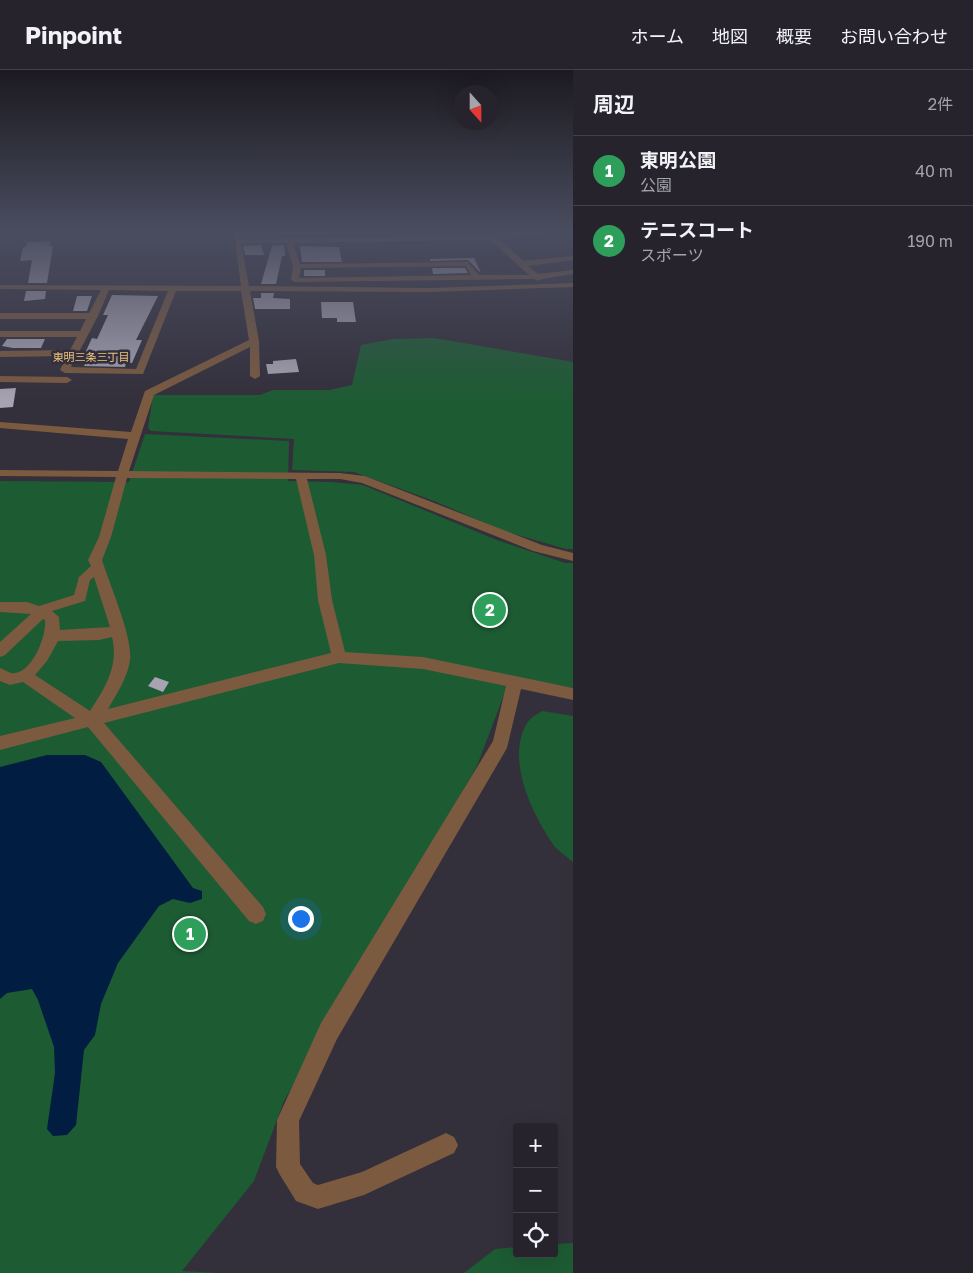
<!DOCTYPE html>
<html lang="ja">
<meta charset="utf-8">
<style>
body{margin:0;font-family:"Golos Text","Noto Sans JP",sans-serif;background:#322f38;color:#f1f3f6}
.controls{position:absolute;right:15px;bottom:15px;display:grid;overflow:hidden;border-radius:5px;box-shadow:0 5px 20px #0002}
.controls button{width:45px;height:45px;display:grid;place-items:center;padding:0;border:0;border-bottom:1px solid #424048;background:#26232c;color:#f1f3f6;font:25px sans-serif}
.compass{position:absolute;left:453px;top:15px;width:45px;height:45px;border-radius:50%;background:#26232c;box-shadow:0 5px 20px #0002;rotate:159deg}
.you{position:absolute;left:300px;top:848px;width:18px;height:18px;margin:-12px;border:4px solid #fff;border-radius:50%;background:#1a73e8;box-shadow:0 0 0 8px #1a73e833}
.badge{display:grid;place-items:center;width:32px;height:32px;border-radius:50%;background:#e6ac36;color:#fff;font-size:16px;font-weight:700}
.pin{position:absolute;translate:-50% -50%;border:2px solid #fff;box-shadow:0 1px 5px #0006}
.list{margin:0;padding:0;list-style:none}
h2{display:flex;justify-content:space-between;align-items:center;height:65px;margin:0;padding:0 20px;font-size:21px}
h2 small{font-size:16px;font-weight:400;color:#a4a4a9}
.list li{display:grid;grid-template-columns:32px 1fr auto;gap:15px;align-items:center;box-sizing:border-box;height:70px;padding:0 20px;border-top:1px solid #424048}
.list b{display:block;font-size:19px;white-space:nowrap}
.list p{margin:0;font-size:16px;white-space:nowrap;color:#a4a4a9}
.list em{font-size:16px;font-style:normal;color:#a4a4a9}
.icon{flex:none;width:28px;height:28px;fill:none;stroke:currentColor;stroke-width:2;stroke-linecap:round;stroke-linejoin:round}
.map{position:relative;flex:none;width:573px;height:1203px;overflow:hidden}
header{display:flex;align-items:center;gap:30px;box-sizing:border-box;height:70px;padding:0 25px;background:#26232c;border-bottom:1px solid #424048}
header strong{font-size:24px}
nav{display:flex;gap:28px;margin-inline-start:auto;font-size:18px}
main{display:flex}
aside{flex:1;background:#26232c}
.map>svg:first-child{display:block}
.green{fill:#1d5b33}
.water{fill:#021d42}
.building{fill:#a7a3b2}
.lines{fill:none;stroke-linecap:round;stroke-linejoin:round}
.minor{fill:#7b5a40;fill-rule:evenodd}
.labels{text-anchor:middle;stroke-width:5;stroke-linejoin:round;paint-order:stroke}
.far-neighbourhood-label{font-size:11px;fill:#edc57e;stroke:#332f3b}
</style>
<header>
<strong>Pinpoint</strong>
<nav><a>ホーム</a><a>地図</a><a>概要</a><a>お問い合わせ</a></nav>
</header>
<main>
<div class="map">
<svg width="573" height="1203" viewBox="0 0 573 1203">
<rect width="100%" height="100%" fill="#332f3b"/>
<g class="green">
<polygon points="434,268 573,292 573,479 566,479 504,461 434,431 354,402 292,400 294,369 151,361 148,358 153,325 260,325 273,320 329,320 352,315 361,275 393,269"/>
<polygon points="145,364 289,371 288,411 332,412 363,415 497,470 565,493 573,493 573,618 511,606 477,696 284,1031 254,1111 182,1201 218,1203 0,1203 0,411 129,412"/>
<path d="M542 641 573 646V792C567 787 560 782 555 777 533 746 505 690 527 653 530 648 537 644 542 641Z"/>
<polygon points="573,1173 573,1203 464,1203 495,1179 517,1177 517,1184 554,1184 554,1174"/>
</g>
<polygon class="water" points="47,685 85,685 101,692 193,818 202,821 202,829 190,833 173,829 159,836 118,893 101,934 95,965 84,980 76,1055 67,1065 53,1066 47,1059 55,1003 54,977 38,930 32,919 7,923 0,929 0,697"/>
<g class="building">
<polygon points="51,171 50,176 53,176 47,213 28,213 32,190 20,191 23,177 26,177 27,172"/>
<polygon points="261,175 264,185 245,185 243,176"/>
<polygon points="284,175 285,186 282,186 276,214 261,214 272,176"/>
<polygon points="300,176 339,177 342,192 302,192"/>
<polygon points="474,188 481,203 468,190 430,191 430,189"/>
<polygon points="432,198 465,198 468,203 433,204"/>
<rect x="304" y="200" width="21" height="6"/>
<polygon points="26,221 46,221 45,229 24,231"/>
<polygon points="261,223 274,223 273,228 290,229 290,239 255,239 253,228 261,228"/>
<polygon points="112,225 158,226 136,270 142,270 132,293 126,293 125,297 84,296 86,292 81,292 92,268 97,269 108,245 103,245"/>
<polygon points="77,226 92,226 87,241 73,241"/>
<polygon points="321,232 353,232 356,252 337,252 337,248 322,248"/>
<polygon points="7,269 45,269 41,278 13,278 2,276"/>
<polygon points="296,289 299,302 268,304 266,294 273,294 273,291"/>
<polygon points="16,318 13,337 0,338 0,319"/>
<polygon points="155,607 169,612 163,622 148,616"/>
</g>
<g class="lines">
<g class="minor">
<path d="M234 162H239L240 169 484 166 547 162 499 169 524 191 573 186V190L528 196 538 204 573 200V204L542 209 538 211 534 209 295 212 291 210 293 196 286 173H241L249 216 430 218 573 213V217L430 222 250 221 259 271 260 306 255 309 250 306V277L154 325 129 401 340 403 365 406 542 475 573 483V491L533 481 362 413 340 409H307L326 485 332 530 345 582 423 587 573 618V630L521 619 507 678 337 969 299 1051 300 1094 313 1113 318 1115 362 1102 446 1063 454 1067 458 1075 454 1083 364 1125 318 1139 296 1131 280 1105 276 1097 277 1050 321 953 493 671 506 616 423 599 339 593 104 653 263 837 266 844 263 851 256 854 249 851 88 657 0 680V666L75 648 23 612 10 615 0 611V598C3 599 8 602 11 603 31 606 47 566 45 550L43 549 5 585 0 587V572L31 544 0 542V532H27L39 536 74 525 79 507 91 496 88 490 99 467 116 407 0 406V400L118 401 128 369 0 358V352L131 362 145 321 249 270 241 221H176L143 304 65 303 60 300 67 286 0 287V281L70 280 77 267H0V261H80L86 249H0V243H89L101 220 0 219V215L241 216ZM490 170 529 205H479L468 192 300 194 293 173ZM466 196 471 205 299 208 301 198ZM109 220 168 221 136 299 71 297 98 246ZM127 408 296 409 314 485 318 530 331 583 108 639C116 625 128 607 130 590 133 567 109 513 102 490L111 467ZM94 507 110 557 60 560 59 547 52 541 85 531 90 510ZM112 567C119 596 105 618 90 641L35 605 47 591 58 571 99 570Z"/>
<polygon points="0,306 67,307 72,310 67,313 0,312"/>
</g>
</g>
<linearGradient id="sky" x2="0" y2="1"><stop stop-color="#1c1a20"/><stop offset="0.49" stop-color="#4a4d60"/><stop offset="1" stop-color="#4a4d60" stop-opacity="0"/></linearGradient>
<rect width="573" height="331" fill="url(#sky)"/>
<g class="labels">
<g class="far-neighbourhood-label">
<text x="91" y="291">東明三条三丁目</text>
</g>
</g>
</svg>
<div class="controls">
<button>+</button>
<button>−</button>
<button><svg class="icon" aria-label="locate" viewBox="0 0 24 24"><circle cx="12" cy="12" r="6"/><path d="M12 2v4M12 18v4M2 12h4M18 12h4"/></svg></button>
</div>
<svg class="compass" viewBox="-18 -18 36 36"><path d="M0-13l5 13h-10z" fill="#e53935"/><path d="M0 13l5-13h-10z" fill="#a4a4a9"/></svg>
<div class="you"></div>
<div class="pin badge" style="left:190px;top:864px;background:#2e9e5b">1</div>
<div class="pin badge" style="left:490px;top:540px;background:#2e9e5b">2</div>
</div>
<aside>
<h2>周辺<small>2件</small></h2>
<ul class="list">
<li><span class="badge" style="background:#2e9e5b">1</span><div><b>東明公園</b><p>公園</p></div><em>40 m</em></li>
<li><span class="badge" style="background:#2e9e5b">2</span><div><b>テニスコート</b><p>スポーツ</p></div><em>190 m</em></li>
</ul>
</aside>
</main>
